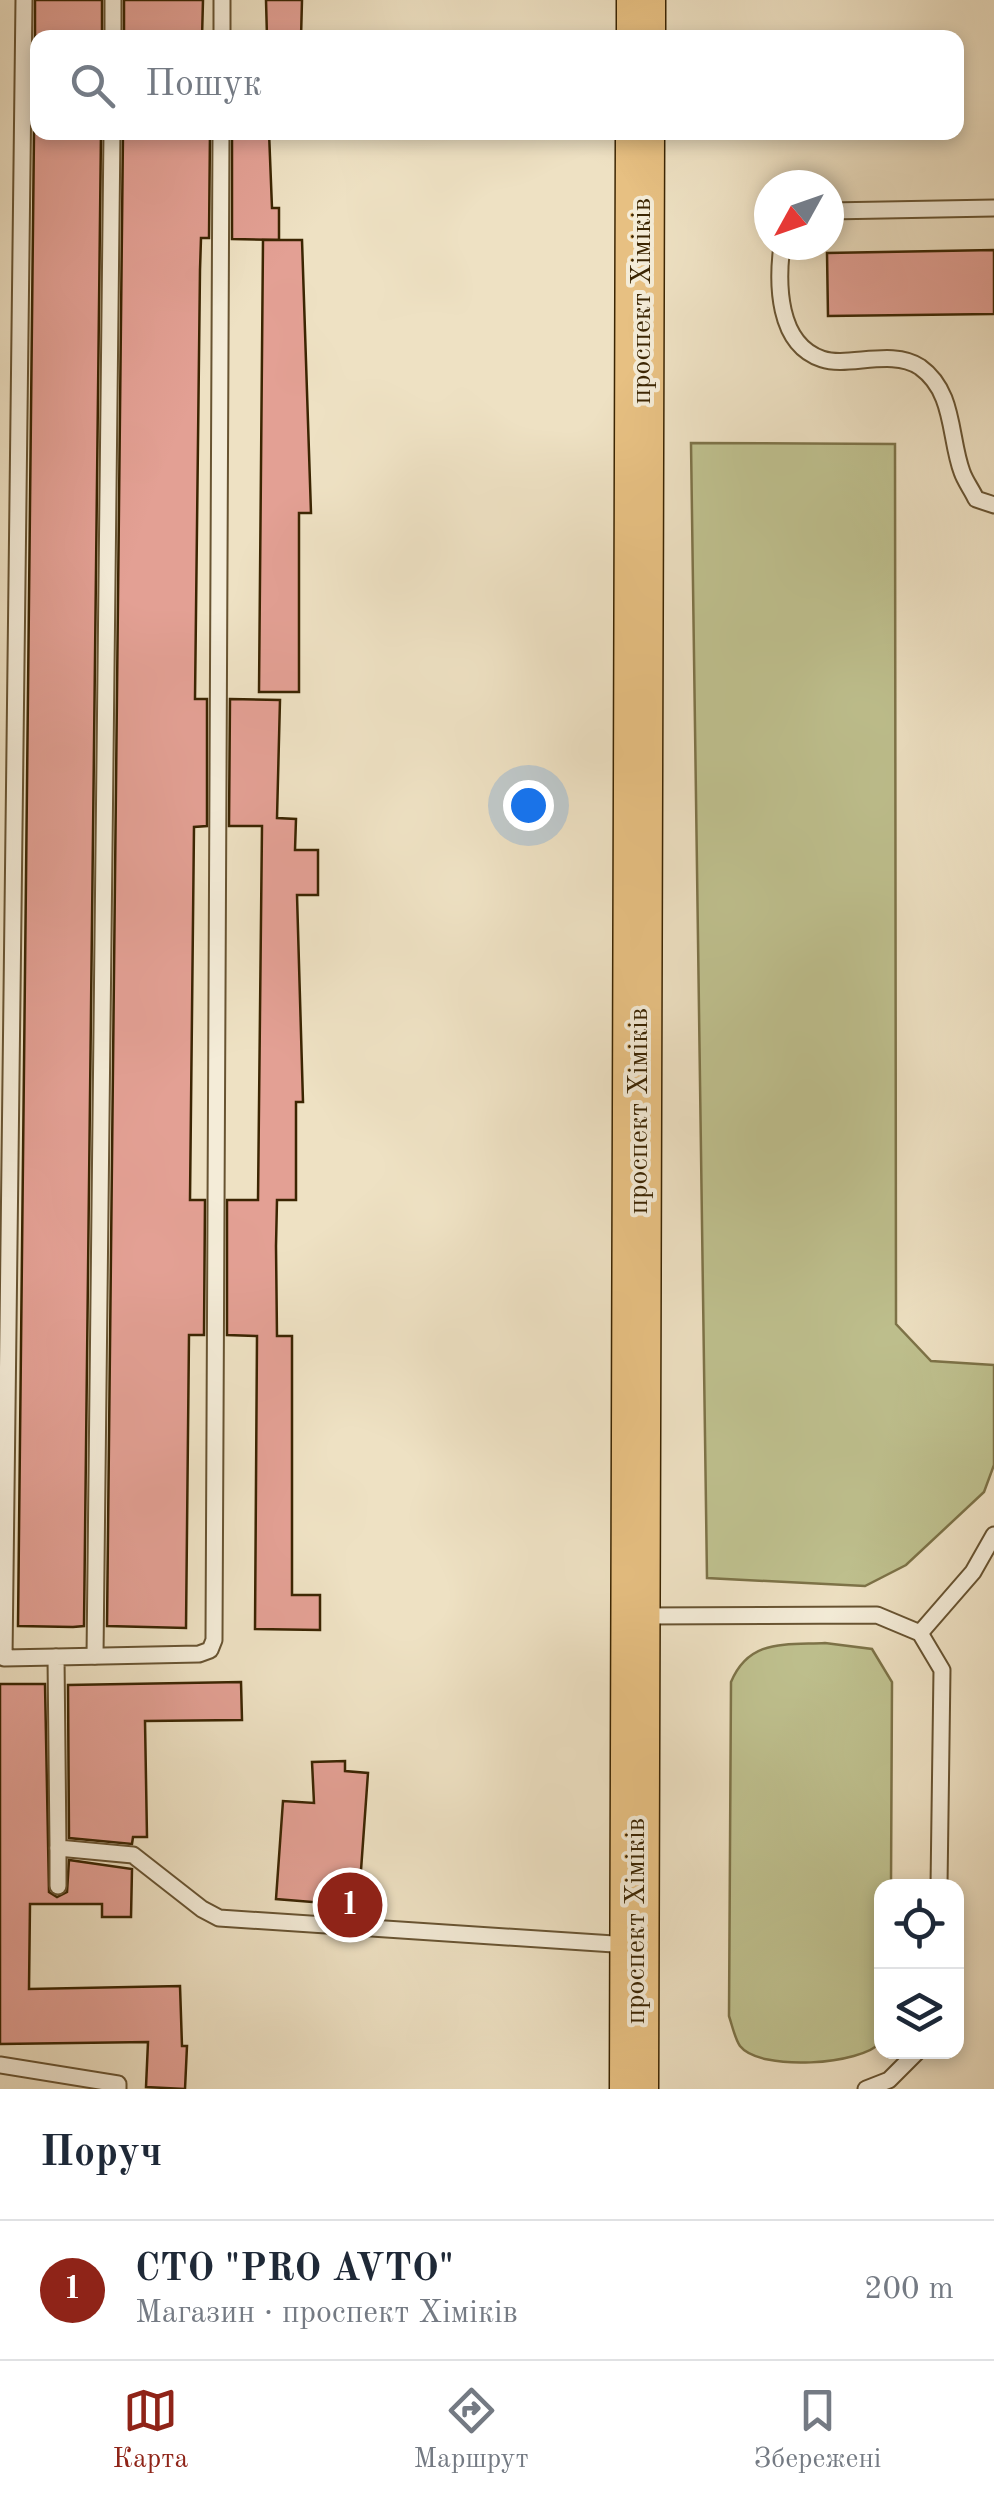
<!DOCTYPE html>
<html lang="uk">
<meta charset="utf-8">
<style>
body{margin:0;font-family:"Old Standard TT",serif;background:#f2f2f3;color:#1f2937}
.controls{position:absolute;right:30px;bottom:30px;display:grid;overflow:hidden;border-radius:20px;box-shadow:0 5px 15px #0003}
.controls button{width:90px;height:90px;display:grid;place-items:center;padding:0;border:0;border-bottom:2px solid #e0e1e3;background:#fff;color:#1f2937;font:50px sans-serif}
.compass{position:absolute;left:754px;top:170px;width:90px;height:90px;border-radius:50%;background:#fff;box-shadow:0 5px 15px #0003;rotate:230deg}
.you{position:absolute;left:528px;top:805px;width:35px;height:35px;margin:-25px;border:8px solid #fff;border-radius:50%;background:#1a73e8;box-shadow:0 0 0 15px #1a73e833}
.badge{display:grid;place-items:center;width:65px;height:65px;border-radius:50%;background:#8f2418;color:#fff;font-size:32px;font-weight:700}
.pin{position:absolute;translate:-50% -50%;border:5px solid #fff;box-shadow:0 2px 10px #0006}
.list{margin:0;padding:0;list-style:none}
h2{display:flex;justify-content:space-between;align-items:center;height:130px;margin:0;padding:0 40px;font-size:42px}
h2 small{font-size:32px;font-weight:400;color:#747a83}
.list li{display:grid;grid-template-columns:65px 1fr auto;gap:30px;align-items:center;box-sizing:border-box;height:140px;padding:0 40px;border-top:2px solid #e0e1e3}
.list b{display:block;font-size:38px;white-space:nowrap}
.list p{margin:0;font-size:32px;white-space:nowrap;color:#747a83}
.list em{font-size:32px;font-style:normal;color:#747a83}
.icon{flex:none;width:55px;height:55px;fill:none;stroke:currentColor;stroke-width:2;stroke-linecap:round;stroke-linejoin:round}
.map{position:relative;flex:none;width:994px;height:2089px;overflow:hidden}
.search{position:absolute;background:#fff;box-shadow:0 5px 15px #0003;left:30px;right:30px;top:30px;height:110px;display:flex;align-items:center;gap:25px;box-sizing:border-box;padding:0 35px;border-radius:20px;color:#747a83;font-size:38px}
.sheet{height:270px;background:#fff}
nav{display:flex;justify-content:space-around;align-items:center;box-sizing:border-box;height:140px;border-top:2px solid #e0e1e3;background:#fff;font-size:28px;color:#747a83}
nav a{display:grid;justify-items:center;gap:5px}
nav .on{color:#8f2418}
.map>svg:first-child{display:block}
.green{fill:#bfc18f;stroke:#7d7348;stroke-width:2.5}
.building{fill:#e3a094;stroke:#3b2502;stroke-width:2.5}
.lines{fill:none;stroke-linecap:round;stroke-linejoin:round}
.lane-casing{stroke:#685432;stroke-width:19}
.primary-casing{stroke:#3b2502;stroke-width:51}
.lane{stroke:#f4ecd8;stroke-width:15}
.primary{stroke:#e7c082;stroke-width:48}
.labels{text-anchor:middle;stroke-width:8;stroke-linejoin:round;paint-order:stroke}
.street-label{font-size:28px;fill:#3b2502;stroke:#f4ecd8}
</style>
<div class="map">
<svg width="994" height="2089" viewBox="0 0 994 2089">
<rect width="100%" height="100%" fill="#eee1c3"/>
<filter id="stains"><feTurbulence type="fractalNoise" baseFrequency=".002" numOctaves="4"/><feColorMatrix values="0 0 0 0 .2 0 0 0 0 .09 0 0 0 0 .02 0 0 0 .5 -.17"/></filter>
<radialGradient id="worn" r=".72"><stop offset=".6" stop-color="#630" stop-opacity="0"/><stop offset="1" stop-color="#630" stop-opacity=".3"/></radialGradient>
<g class="green">
<polygon points="691,443 895,444 896,1324 931,1361 994,1365 994,1465 984,1492 906,1565 865,1586 707,1578"/>
<path d="M825 1643 872 1649 892 1682 891 1886H882L881 2042C862 2065 760 2072 740 2046 735 2039 732 2025 729 2016L731 1682C749 1639 784 1645 825 1643Z"/>
</g>
<g class="building">
<rect x="35" y="0" width="67" height="38"/>
<polygon points="124,0 203,0 202,38 124,38"/>
<polygon points="266,0 302,0 301,38 267,37"/>
<polygon points="34,132 101,132 84,1626 73,1627 18,1626"/>
<polygon points="123,132 210,132 209,238 201,238 200,270 195,699 207,699 207,826 194,827 190,1200 205,1200 204,1335 189,1335 186,1628 107,1626"/>
<polygon points="232,132 269,132 272,208 279,208 279,240 232,239"/>
<polygon points="263,240 302,240 311,513 299,513 299,692 259,692"/>
<polygon points="994,250 994,314 828,316 827,253"/>
<polygon points="230,699 280,700 277,818 296,819 295,850 318,850 318,895 297,895 303,1102 296,1102 296,1200 277,1200 276,1246 277,1336 292,1336 292,1595 320,1595 320,1630 255,1629 257,1336 227,1335 227,1200 258,1200 262,826 229,826"/>
<polygon points="241,1682 242,1720 145,1721 147,1837 133,1837 132,1844 69,1838 68,1685"/>
<polygon points="0,1684 45,1684 49,1892 57,1897 67,1892 69,1860 132,1869 131,1917 102,1917 102,1904 30,1904 29,1989 180,1986 182,2046 187,2046 185,2089 146,2087 148,2042 0,2044"/>
<polygon points="345,1761 345,1771 368,1773 360,1884 325,1882 324,1903 276,1899 283,1801 314,1803 312,1762"/>
</g>
<g class="lines">
<defs>
<g id="lane">
<polyline points="24,0 4,1658 56,1657"/>
<polyline points="113,38 113,0"/>
<polyline points="222,38 222,0"/>
<polyline points="221,132 214,1640 210,1650 199,1654 56,1657 58,1848 133,1855 202,1909 219,1918 629,1945"/>
<polyline points="829,211 994,208"/>
<path d="M782 245C777 283 777 344 822 359 848 368 892 348 920 367 955 392 949 437 962 472 965 481 972 490 976 499L994 505"/>
<polyline points="642,1616 877,1615 920,1633 942,1670 939,1886"/>
<polyline points="920,1633 973,1572 994,1535"/>
<polyline points="95,1656 112,132"/>
<polyline points="58,1848 58,1886"/>
<polyline points="0,2065 118,2084 118,2089"/>
<polyline points="866,2089 889,2080 917,2052"/>
</g>
<g id="primary">
<polyline points="641,38 641,0"/>
<polyline points="634,2089 640,132"/>
</g>
</defs>
<use href="#lane" class="lane-casing"/>
<use href="#primary" class="primary-casing"/>
<use href="#lane" class="lane"/>
<use href="#primary" class="primary"/>
</g>
<g class="labels">
<g class="street-label">
<text transform="translate(640 301) rotate(-90)" y="10">проспект Хіміків</text>
<text transform="translate(637 1111) rotate(-90)" y="10">проспект Хіміків</text>
<text transform="translate(634 1921) rotate(-90)" y="10">проспект Хіміків</text>
</g>
</g>
<rect width="100%" height="100%" filter="url(#stains)"/>
<rect width="100%" height="100%" fill="url(#worn)"/>
</svg>
<div class="controls">
<button><svg class="icon" aria-label="locate" viewBox="0 0 24 24"><circle cx="12" cy="12" r="6"/><path d="M12 2v4M12 18v4M2 12h4M18 12h4"/></svg></button>
<button><svg class="icon" aria-label="layers" viewBox="0 0 24 24"><path d="M12 4l9 5-9 5-9-5zM3 14l9 5 9-5"/></svg></button>
</div>
<svg class="compass" viewBox="-18 -18 36 36"><path d="M0-13l5 13h-10z" fill="#e53935"/><path d="M0 13l5-13h-10z" fill="#747a83"/></svg>
<div class="you"></div>
<div class="pin badge" style="left:350px;top:1905px">1</div>
<div class="search"><svg class="icon" aria-label="search" viewBox="0 0 24 24"><circle cx="10" cy="10" r="6"/><path d="M15 15l6 6"/></svg>Пошук</div>
</div>
<section class="sheet">
<h2>Поруч<small></small></h2>
<ul class="list">
<li><span class="badge">1</span><div><b>СТО &quot;PRO AVTO&quot;</b><p>Магазин · проспект Хіміків</p></div><em>200 m</em></li>
</ul>
</section>
<nav>
<a class="on"><svg class="icon" aria-label="map" viewBox="0 0 24 24"><path d="M3 6l6-2 6 2 6-2v14l-6 2-6-2-6 2zM9 4v14M15 6v14"/></svg>Карта</a>
<a><svg class="icon" aria-label="directions" viewBox="0 0 24 24"><path d="M12 3l9 9-9 9-9-9zM9 14v-3h6M13 9l2 2-2 2"/></svg>Маршрут</a>
<a><svg class="icon" aria-label="saved" viewBox="0 0 24 24"><path d="M7 4h10v16l-5-4-5 4z"/></svg>Збережені</a>
</nav>
